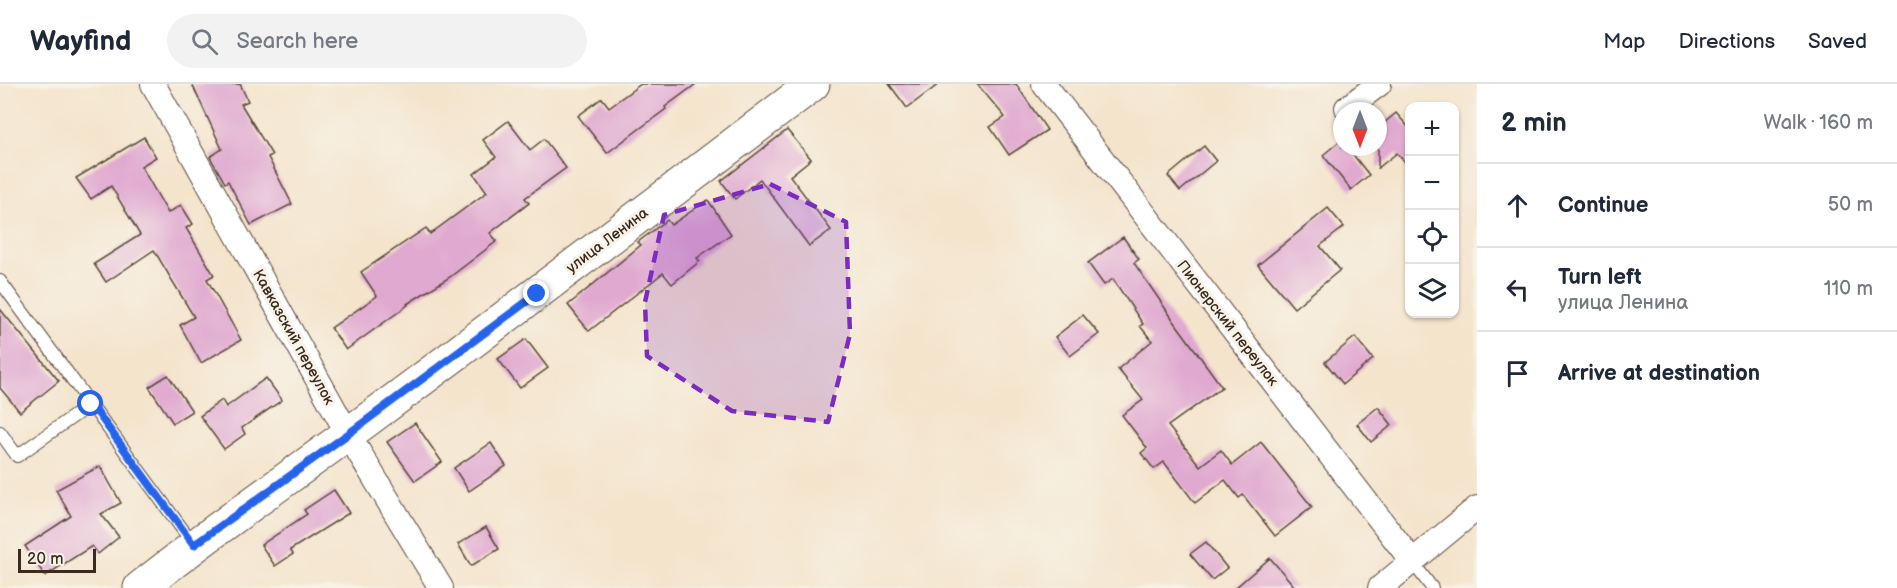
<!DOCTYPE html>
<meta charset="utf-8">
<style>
body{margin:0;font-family:"Balsamiq Sans",sans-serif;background:#f2f2f3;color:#1f2937}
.controls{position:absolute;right:18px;top:18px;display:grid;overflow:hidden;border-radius:12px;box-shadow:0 2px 4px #0004}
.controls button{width:54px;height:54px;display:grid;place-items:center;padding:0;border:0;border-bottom:2px solid #e0e1e3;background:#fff;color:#1f2937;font:30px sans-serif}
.compass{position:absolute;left:1333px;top:18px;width:54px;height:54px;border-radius:50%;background:#fff;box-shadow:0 2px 4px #0004;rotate:180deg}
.scale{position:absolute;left:18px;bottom:15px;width:78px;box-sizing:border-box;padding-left:6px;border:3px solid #3b2a1e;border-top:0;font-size:16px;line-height:21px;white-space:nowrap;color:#3b2a1e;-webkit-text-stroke:4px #f7f3e8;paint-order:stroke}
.stop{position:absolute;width:18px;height:18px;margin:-14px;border:4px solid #2563eb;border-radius:50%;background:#fff}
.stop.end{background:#2563eb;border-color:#fff;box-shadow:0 2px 6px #0008}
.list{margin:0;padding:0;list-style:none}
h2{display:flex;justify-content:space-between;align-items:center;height:78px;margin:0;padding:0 24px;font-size:26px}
h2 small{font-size:20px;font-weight:400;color:#747a83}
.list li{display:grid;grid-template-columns:39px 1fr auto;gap:18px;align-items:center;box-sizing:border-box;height:84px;padding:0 24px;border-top:2px solid #e0e1e3}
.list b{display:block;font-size:22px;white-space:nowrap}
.list p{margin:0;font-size:20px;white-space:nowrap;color:#747a83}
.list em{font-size:20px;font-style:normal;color:#747a83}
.icon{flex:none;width:33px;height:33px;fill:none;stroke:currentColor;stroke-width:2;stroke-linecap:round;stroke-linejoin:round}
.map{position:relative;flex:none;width:1477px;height:504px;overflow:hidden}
header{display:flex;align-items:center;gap:36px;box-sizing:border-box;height:84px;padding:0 30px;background:#fff;border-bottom:2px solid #e0e1e3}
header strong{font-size:28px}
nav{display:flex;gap:33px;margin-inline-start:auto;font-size:21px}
.search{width:420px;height:54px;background:#f2f2f3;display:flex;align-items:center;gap:15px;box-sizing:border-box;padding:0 21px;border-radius:33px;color:#747a83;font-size:22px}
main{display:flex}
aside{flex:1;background:#fff}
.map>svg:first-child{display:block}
.building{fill:#e0a9d0}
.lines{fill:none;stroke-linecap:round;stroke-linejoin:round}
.lane-casing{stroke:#574638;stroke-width:14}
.street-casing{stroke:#574638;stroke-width:26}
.secondary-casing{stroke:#574638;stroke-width:35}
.lane{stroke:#fff;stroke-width:12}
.street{stroke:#fff;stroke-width:24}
.secondary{stroke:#fff;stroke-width:33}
.route{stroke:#2563eb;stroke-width:8}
.marked{fill:#7b2cbf;fill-opacity:0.2;stroke:#7b2cbf;stroke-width:4.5;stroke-dasharray:12 8;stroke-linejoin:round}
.labels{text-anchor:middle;stroke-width:6;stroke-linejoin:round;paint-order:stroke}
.street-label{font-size:15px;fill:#3b2a1e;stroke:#f7f3e8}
</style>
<header>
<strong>Wayfind</strong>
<div class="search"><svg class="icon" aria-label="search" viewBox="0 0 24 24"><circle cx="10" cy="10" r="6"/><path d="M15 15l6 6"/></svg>Search here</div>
<nav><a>Map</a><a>Directions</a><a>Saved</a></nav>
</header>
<main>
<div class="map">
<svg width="1477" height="504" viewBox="0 0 1477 504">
<rect width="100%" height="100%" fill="#f7f3e8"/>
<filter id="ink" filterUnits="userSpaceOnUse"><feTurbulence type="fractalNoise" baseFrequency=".0167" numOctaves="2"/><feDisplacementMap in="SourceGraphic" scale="12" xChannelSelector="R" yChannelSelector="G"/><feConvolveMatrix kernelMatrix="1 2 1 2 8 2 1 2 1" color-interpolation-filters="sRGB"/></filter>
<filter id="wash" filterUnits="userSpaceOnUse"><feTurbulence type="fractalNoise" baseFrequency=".008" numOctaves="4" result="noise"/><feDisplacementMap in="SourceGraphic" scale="24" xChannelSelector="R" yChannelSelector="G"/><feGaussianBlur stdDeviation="1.35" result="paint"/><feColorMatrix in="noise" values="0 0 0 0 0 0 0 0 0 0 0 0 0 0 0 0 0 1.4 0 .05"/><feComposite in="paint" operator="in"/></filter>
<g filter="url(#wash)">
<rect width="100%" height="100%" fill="#f4e4cc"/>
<g id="blocks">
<g class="building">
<polygon points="192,0 240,0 248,17 241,20 272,71 268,73 292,120 251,141 228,97 225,99 210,73 222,65"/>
<polygon points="641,0 696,0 665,23 666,25 607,69 578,32 602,14 609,23"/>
<polygon points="889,0 939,0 907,24"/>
<polygon points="977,0 1016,0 1047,46 1009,71 990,43 1005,33"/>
<polygon points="1396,29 1410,45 1410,84 1397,69 1378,84 1378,44"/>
<polygon points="508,37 530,66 544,55 566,84 525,114 529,119 490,149 497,157 450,193 407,220 408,221 346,266 331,244 377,212 361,188 426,144 430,150 487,108 474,90 496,73 483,56"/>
<polygon points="787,46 811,75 790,92 831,146 809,162 760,95 735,115 721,97"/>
<polygon points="144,53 156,73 141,82 168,129 181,121 193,140 186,144 214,191 207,195 241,256 201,279 180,241 194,233 154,166 106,198 94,180 140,151 111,102 91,115 76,94"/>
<polygon points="1341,56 1342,63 1347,63 1369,91 1351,106 1323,71"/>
<polygon points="1204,62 1216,77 1180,107 1168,92"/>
<polygon points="708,116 731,150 697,174 700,177 672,200 663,189 589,247 568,221 641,161 638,158 667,136 671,141"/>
<polygon points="1328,124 1344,143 1320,162 1340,186 1294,224 1258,181"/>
<polygon points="1123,153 1139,175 1134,179 1174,237 1222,303 1168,342 1200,382 1221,366 1232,381 1261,358 1312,423 1275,452 1243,411 1239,414 1225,396 1195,419 1164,378 1154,385 1141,369 1147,364 1122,331 1143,316 1118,285 1152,257 1140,242 1143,240 1113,195 1104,201 1088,179"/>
<polygon points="0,225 59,297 20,328 0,304"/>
<polygon points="1083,231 1099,250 1070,272 1055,253"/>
<polygon points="1355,253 1373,275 1343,300 1325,278"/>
<polygon points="526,255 548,284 520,304 498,275"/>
<polygon points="168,291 192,327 173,339 149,303"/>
<polygon points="266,294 282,316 242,344 245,350 224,365 200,332 222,316 226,323"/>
<polygon points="1378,323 1392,341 1371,358 1357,340"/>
<polygon points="415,339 442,378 415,397 387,358"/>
<polygon points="491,359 506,382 469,407 454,384"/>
<polygon points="100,382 121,419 101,430 119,453 98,470 92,462 45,492 25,462 71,432 56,406"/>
<polygon points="334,406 349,429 290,466 293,470 275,482 261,461 307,430 304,426"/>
<polygon points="486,443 499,465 471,482 458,460"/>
<polygon points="1206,458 1227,484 1212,496 1190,470"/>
<polygon points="1270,474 1296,504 1235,504"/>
</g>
</g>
</g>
<g filter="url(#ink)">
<use href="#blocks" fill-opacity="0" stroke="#574638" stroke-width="1.5"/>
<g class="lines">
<defs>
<g id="lane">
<polyline points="0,197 194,461"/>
<polyline points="0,348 17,372 91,320"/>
<polyline points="1412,477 1432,504"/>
</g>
<g id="street">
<polyline points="153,0 348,350 441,504"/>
<polyline points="1044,0 1412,477"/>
<polyline points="1347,24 1379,0"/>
<polyline points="1380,504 1477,424"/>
</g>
<path id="secondary" d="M140 504C216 444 296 389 374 331 521 222 667 111 813 0"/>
</defs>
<use href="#lane" class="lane-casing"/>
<use href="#street" class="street-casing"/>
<use href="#secondary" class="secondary-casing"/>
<use href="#lane" class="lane"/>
<use href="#street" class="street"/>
<use href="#secondary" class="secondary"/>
</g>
</g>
<g class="lines" filter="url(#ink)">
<polyline class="route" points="91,320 194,461 348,350 537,210"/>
</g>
<path class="marked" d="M770 100 846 138 850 250 828 338 732 327 647 272 645 218 664 131Z"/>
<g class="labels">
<g class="street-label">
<text transform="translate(607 156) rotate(-37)" y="5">улица Ленина</text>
<text transform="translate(1228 239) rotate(52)" y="5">Пионерский переулок</text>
<text transform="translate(294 253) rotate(61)" y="5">Кавказский переулок</text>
</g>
</g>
</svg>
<div class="controls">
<button>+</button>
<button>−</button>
<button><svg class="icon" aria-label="locate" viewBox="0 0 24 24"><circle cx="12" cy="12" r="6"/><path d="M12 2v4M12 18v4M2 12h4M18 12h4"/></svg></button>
<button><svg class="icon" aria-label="layers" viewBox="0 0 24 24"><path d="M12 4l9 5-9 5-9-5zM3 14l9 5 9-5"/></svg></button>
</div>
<svg class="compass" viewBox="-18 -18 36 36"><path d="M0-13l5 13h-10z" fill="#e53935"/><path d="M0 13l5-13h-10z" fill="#747a83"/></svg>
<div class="scale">20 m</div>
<div class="stop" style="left:91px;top:320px"></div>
<div class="stop end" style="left:537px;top:210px"></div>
</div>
<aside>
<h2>2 min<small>Walk · 160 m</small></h2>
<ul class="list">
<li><svg class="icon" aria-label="ahead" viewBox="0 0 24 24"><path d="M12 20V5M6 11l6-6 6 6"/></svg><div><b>Continue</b></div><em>50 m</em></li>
<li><svg class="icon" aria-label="left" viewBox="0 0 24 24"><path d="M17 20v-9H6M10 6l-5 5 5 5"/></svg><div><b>Turn left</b><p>улица Ленина</p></div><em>110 m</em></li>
<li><svg class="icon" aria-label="arrive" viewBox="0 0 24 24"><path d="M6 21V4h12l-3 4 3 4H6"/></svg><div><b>Arrive at destination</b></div></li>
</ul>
</aside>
</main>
